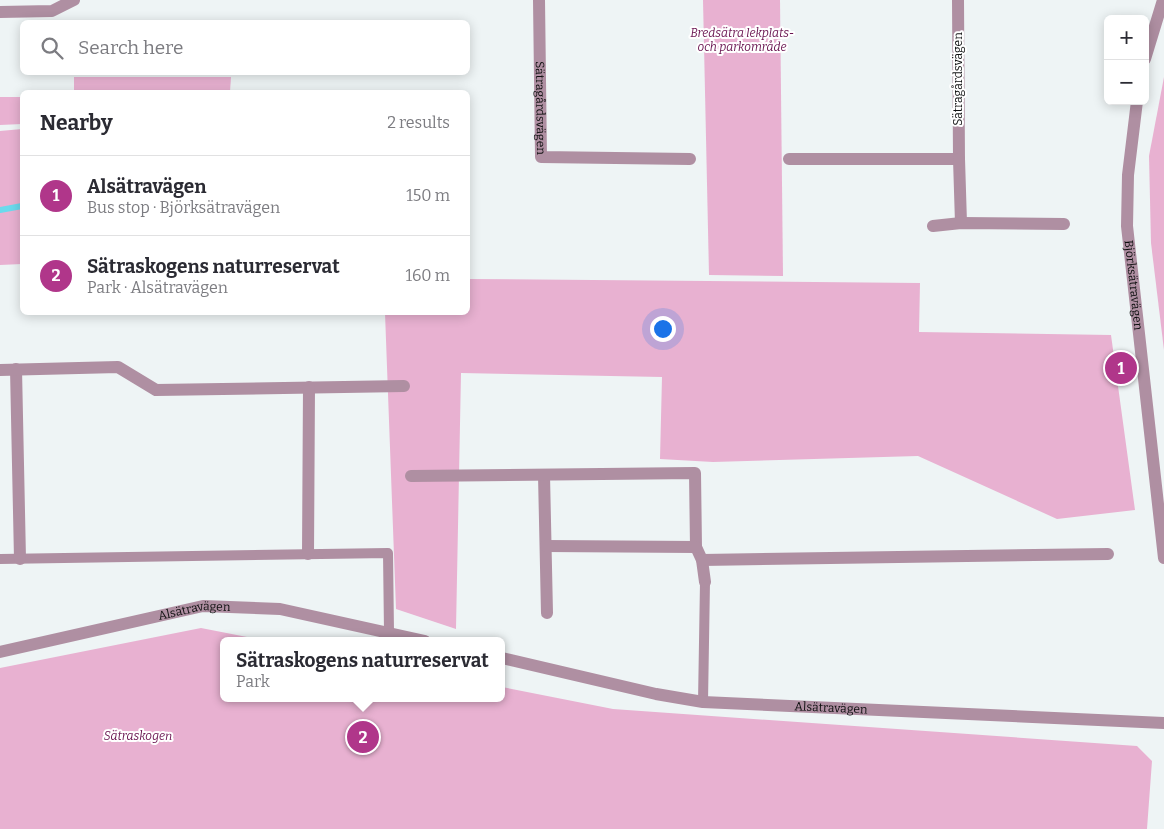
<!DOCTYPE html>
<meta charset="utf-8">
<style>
body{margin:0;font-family:Bitter,serif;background:#f2f2f3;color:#2b2b33}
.controls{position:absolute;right:15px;top:15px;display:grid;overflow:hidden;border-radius:8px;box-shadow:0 2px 12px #0003}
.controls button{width:45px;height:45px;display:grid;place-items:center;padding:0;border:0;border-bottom:1px solid #e1e1e2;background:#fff;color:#2b2b33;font:25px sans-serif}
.you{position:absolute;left:662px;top:328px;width:18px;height:18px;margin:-12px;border:4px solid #fff;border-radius:50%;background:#1a73e8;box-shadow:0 0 0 8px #1a73e833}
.badge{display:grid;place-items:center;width:32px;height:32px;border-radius:50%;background:#b0368a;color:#fff;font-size:16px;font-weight:700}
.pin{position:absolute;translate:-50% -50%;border:2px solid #fff;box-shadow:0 1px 5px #0006}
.popup{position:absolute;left:220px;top:637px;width:285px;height:65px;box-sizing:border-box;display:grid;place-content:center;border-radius:8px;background:#fff;filter:drop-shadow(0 1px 4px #0005);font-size:16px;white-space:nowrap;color:#7c7c81}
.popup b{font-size:19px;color:#2b2b33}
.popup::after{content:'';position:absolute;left:50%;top:100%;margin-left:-10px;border:10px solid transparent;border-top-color:#fff}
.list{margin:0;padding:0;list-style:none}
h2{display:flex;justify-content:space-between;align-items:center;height:65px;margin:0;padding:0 20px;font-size:21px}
h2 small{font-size:16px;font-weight:400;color:#7c7c81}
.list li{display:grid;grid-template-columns:32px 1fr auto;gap:15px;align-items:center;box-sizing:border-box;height:80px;padding:0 20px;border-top:1px solid #e1e1e2}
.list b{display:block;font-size:19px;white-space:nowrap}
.list p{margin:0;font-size:16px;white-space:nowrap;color:#7c7c81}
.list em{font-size:16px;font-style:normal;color:#7c7c81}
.icon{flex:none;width:28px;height:28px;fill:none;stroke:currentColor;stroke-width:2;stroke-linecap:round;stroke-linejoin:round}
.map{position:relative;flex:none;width:1164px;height:829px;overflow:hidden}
.search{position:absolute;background:#fff;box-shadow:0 2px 12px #0003;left:20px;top:20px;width:450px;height:55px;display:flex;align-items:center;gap:12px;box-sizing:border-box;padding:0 18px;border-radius:8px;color:#7c7c81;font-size:19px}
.panel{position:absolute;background:#fff;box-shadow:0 2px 12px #0003;left:20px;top:90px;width:450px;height:225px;border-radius:8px}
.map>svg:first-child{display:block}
.green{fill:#e8b1d1}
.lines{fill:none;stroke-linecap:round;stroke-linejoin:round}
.stream{stroke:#6bdaed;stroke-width:6}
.service{stroke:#af8fa2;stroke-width:10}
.minor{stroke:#af8fa2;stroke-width:12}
.tertiary{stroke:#af8fa2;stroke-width:12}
.labels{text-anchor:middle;stroke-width:4;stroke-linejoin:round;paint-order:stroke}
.park-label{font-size:12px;font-style:italic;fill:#691450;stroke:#fff}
.street-label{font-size:12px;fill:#0d0f0f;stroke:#fff}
</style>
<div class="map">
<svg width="1164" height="829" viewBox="0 0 1164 829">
<rect width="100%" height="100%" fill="#eef4f5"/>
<g class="green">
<polygon points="703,0 780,0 783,276 709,275"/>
<polygon points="74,77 231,77 230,92 74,92"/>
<polygon points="1164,77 1164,350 1151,243 1149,156"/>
<polygon points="0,97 22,97 22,124 0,125"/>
<polygon points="22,129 22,264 0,265 0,131"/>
<polygon points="468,279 920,283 919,332 1111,335 1135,510 1057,519 918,456 713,462 660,459 662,377 461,373 456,629 396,609 385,313 468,312"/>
<polygon points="201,628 247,637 289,641 224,641 224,698 502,698 502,687 613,709 1137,746 1152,761 1147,829 0,829 0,668"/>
</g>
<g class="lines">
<polyline class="stream" points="0,210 22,206"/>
<g class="service">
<polyline points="0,559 388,553 389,632"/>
<polyline points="703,702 705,582"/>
</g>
<g class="minor">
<path id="s1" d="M539 0 541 157 690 159"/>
<polyline points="0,12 52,11 74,0"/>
<polyline points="789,159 959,159 958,0"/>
<polyline points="959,159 961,223"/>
<polyline points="933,226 961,223 1064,224"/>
<polyline points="16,369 20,559"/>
<polyline points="0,370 118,367 156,390 404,386"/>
<polyline points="544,475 547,613"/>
<polyline points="411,476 695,473 696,547 702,560 705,582"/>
<polyline points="546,546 696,547"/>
<polyline points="308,554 309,387"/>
<polyline points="702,560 1108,554"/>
<path id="s2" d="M0 652 203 606 280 609 425 641"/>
<path id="s3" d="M502 658 656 694 703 702 1164 723"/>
</g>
<g class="tertiary">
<polyline points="1145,59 1163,0"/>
<path id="s4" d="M1137 101 1128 175 1127 226 1164 558"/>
</g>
</g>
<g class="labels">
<g class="park-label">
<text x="742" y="37">Bredsätra lekplats-<tspan x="742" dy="14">och parkområde</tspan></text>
<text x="138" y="740">Sätraskogen</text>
</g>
<g class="street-label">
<text transform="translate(958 79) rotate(-90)" y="4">Sätragårdsvägen</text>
<text dy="4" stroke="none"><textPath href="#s1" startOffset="108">Sätragårdsvägen</textPath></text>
<text dy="4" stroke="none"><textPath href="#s4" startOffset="185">Björksätravägen</textPath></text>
<text dy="4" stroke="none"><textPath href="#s2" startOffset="199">Alsätravägen</textPath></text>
<text dy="4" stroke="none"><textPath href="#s3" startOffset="334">Alsätravägen</textPath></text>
</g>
</g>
</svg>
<div class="controls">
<button>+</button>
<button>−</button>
</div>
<div class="you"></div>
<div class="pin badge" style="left:1121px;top:368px">1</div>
<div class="pin badge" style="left:363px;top:737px">2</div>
<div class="popup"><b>Sätraskogens naturreservat</b>Park</div>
<div class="search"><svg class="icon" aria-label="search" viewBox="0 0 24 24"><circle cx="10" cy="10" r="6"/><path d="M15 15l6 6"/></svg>Search here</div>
<section class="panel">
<h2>Nearby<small>2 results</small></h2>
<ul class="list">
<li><span class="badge">1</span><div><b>Alsätravägen</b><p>Bus stop · Björksätravägen</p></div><em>150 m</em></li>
<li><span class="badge">2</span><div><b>Sätraskogens naturreservat</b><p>Park · Alsätravägen</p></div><em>160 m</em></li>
</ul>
</section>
</div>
